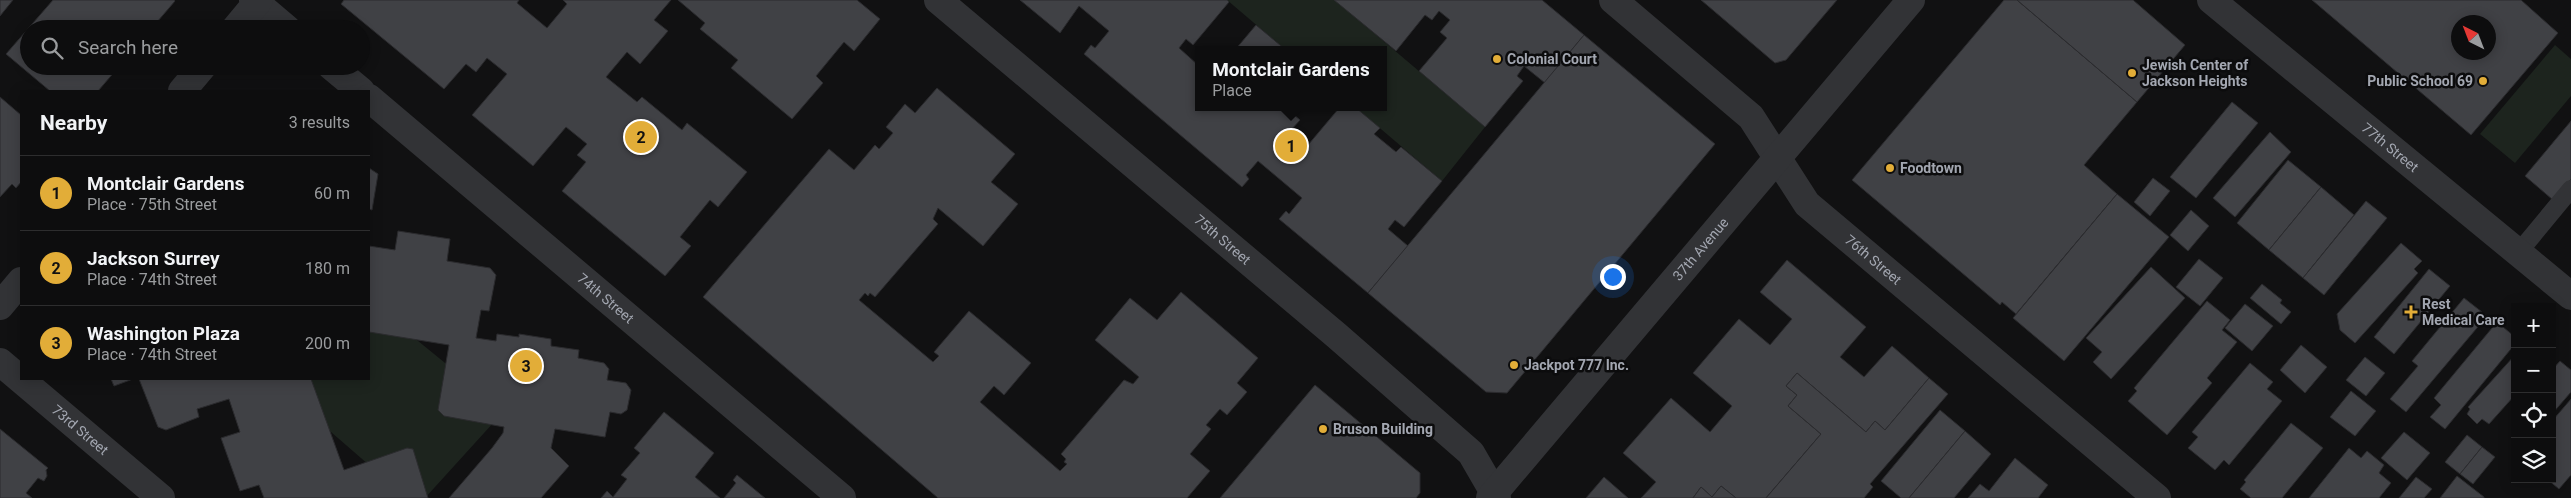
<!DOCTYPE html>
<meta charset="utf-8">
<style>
body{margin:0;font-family:Roboto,sans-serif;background:#1b1b1c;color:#f1f3f6}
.controls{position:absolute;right:15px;bottom:15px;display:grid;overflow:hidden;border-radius:0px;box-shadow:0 2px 12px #0003}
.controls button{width:45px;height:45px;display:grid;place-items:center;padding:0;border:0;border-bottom:1px solid #2d2d2e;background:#0d0d0e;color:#f1f3f6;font:25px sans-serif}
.compass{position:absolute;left:2451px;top:15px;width:45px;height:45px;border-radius:50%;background:#0d0d0e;box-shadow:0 2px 12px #0003;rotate:318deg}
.you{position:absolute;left:1612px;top:276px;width:18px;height:18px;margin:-12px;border:4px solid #fff;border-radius:50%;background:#1a73e8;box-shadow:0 0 0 8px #1a73e833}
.badge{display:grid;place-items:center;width:32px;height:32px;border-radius:50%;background:#e2ad38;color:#111;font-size:16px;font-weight:700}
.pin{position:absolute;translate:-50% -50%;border:2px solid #fff;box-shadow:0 1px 5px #0006}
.popup{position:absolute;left:1195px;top:46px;width:192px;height:65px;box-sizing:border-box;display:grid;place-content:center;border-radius:0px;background:#0d0d0e;filter:drop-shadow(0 1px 4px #0005);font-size:16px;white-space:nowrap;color:#9a9c9e}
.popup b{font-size:19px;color:#f1f3f6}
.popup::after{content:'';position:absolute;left:50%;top:100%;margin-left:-10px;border:10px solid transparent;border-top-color:#0d0d0e}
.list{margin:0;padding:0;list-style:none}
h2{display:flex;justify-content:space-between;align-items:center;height:65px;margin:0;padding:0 20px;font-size:21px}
h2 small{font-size:16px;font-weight:400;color:#9a9c9e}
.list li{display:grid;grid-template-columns:32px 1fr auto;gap:15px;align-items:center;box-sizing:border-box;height:75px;padding:0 20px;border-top:1px solid #2d2d2e}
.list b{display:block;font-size:19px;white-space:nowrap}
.list p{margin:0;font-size:16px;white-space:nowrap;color:#9a9c9e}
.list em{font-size:16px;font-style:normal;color:#9a9c9e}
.icon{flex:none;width:28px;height:28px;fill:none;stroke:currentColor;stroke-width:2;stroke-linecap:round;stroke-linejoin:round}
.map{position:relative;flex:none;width:2571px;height:498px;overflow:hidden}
.search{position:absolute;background:#0d0d0e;box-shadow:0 2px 12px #0003;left:20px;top:20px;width:350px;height:55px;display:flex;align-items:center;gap:12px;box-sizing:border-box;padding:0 18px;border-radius:28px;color:#9a9c9e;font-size:19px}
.panel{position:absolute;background:#0d0d0e;box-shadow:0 2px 12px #0003;left:20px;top:90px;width:350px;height:290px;border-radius:0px}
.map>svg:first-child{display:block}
.green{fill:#1d241e}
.building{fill:#404145;stroke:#2b2b2e;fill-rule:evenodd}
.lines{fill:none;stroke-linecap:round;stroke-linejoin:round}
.lane{stroke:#323336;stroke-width:18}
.street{stroke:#323336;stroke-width:28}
.poi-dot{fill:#e2ad38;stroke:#0c0c0d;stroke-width:2}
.labels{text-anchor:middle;stroke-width:5;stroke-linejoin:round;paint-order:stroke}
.poi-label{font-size:14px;font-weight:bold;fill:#a3a7b1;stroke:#0c0c0d;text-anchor:start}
.street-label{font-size:14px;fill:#a3a7b1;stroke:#0c0c0d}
</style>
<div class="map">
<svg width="2571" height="498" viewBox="0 0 2571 498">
<rect width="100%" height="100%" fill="#111112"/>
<g class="green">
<polygon points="1227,0 1335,0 1485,127 1442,181 1355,107 1384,107 1384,50 1286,50"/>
<polygon points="2555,45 2571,59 2571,96 2515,163 2480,134"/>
<polygon points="369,301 504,411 425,498 407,498 270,379 369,379"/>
</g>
<g class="building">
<polygon points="0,0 13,0 0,16"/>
<polygon points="53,0 174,0 175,1 151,29 29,29 29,66 112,66 116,70 98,91 50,91 6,54"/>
<polygon points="344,0 519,0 517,3 547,28 567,4 563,0 671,0 654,20 668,31 640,64 627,52 606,77 637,102 642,97 682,130 687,123 747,172 718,207 710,200 680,237 691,246 665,276 562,191 586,162 577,155 587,144 566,127 533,166 472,115 507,74 487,58 476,72 466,64 444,89 341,4"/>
<polygon points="678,0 857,0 880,19 854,51 844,42 816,76 823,83 792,119 731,68 738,60 700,29 705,23"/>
<polygon points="1020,0 1227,0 1229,2 1193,45 1186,39 1179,48 1198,65 1198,107 1299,107 1293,114 1300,120 1291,130 1308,145 1340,107 1355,107 1380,128 1374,134 1396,152 1401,147 1442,181 1404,227 1395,220 1388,229 1408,246 1368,293 1279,219 1286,211 1289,214 1302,198 1258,161 1246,175 1249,179 1242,187 1084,54 1091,45 1095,48 1109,31 1079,6 1060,33"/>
<polygon points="1334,0 1542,0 1584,35 1545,83 1524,66 1517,76 1523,81 1485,127 1419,71 1447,38 1440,32 1450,20 1439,11 1432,20 1425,15 1396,51"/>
<polygon points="1701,0 1837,0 1786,60 1775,63"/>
<polygon points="2004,0 2017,0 2137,102 2084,165 2117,194 2016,314 2002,302 2000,305 1852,180"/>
<polygon points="2017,0 2133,0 2185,45 2137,102"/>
<path d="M2312 0H2521L2558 33 2471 135ZM2458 22H2488V52H2458Z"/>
<polygon points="1256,25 1286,50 1235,50"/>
<polygon points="1584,35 1715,144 1507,393 1486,392 1368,293"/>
<polygon points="937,88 1015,154 991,182 1018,204 983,246 938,208 933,219 938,224 875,297 870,293 868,296 865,293 859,300 933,362 939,356 934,352 969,311 1031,363 1004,395 994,386 980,402 1060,471 1067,464 1064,462 1066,459 1061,454 1124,380 1133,384 1139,377 1095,340 1130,298 1157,320 1181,292 1258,358 1237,383 1247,392 1227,415 1220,409 1206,425 1211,429 1190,454 1210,471 1187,498 938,498 703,297 829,149 854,170 875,145 879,149 893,133 886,127 905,104 915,113"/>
<polygon points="0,97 21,115 21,182 16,188 12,184 0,197"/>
<polygon points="2232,102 2258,123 2196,198 2170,177"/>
<polygon points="2571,121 2571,179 2553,200 2525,176"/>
<polygon points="2270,132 2291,152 2235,217 2213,198"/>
<polygon points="2288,160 2321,187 2269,250 2237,223"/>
<polygon points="369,168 378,174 372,210 369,209"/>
<polygon points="2153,178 2170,191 2150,216 2134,202"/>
<polygon points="2321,187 2354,215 2303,278 2269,250"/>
<polygon points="2117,194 2169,237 2064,361 2013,318"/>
<polygon points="2366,201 2387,218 2324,295 2303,278"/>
<polygon points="2191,210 2209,226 2188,251 2170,235"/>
<polygon points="398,231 450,239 447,261 490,268 496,275 489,311 481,310 476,338 496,341 497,334 519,337 519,334 551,339 551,346 579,350 578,358 604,363 609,369 607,380 626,383 631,390 627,410 621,414 610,412 605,437 555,429 551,448 569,466 541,498 449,498 492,448 503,433 504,427 444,416 438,410 449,345 369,332 369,246 395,250"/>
<polygon points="2401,243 2422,261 2414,269 2418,273 2355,343 2340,330 2337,314"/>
<polygon points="2199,259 2223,278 2200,306 2176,287"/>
<polygon points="1787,260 1866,327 1840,357 1864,377 1892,346 1929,378 1885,430 1875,421 1866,432 1797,373 1786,386 1797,395 1788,406 1821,434 1766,498 1736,498 1721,486 1712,497 1701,487 1693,498 1641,498 1656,482 1623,453 1671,398 1710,432 1732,406 1693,373 1739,319 1770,345 1792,319 1760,292"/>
<polygon points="2151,267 2185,298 2111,379 2093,362 2102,352 2086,338"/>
<polygon points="2429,269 2450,286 2394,354 2374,337"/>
<polygon points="2262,284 2282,300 2280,303 2291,312 2281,324 2250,298"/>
<polygon points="2464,298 2487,316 2406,412 2390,399 2418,366 2412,361"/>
<polygon points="2207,301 2230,320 2222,330 2237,342 2207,378 2212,383 2167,435 2128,401 2137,391 2134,388"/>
<polygon points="2245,304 2273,326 2252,351 2225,328"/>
<polygon points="2497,322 2515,337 2515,344 2445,429 2430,417 2441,405 2434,398"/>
<polygon points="2301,345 2327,367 2305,393 2280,370"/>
<polygon points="2515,355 2515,395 2489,424 2482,419 2477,424 2467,414 2470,409 2468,407"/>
<polygon points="2365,357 2385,373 2366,396 2346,380"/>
<polygon points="2560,361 2571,370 2571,392 2552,414 2552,370"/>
<polygon points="2250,363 2273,382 2267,389 2282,401 2229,465 2224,460 2215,470 2188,448 2198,437 2192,432"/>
<polygon points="1797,373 1866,432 1875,421 1885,430 1929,378 1948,394 1870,484 1873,487 1864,498 1766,498 1821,434 1788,406 1797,395 1786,386"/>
<polygon points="111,379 133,379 114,386"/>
<polygon points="139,379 311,379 344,470 407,448 413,449 428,498 264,498 259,485 240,491 221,438 240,432 229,399 197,409 199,417 166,430 158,427"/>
<polygon points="1315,385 1420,473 1420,493 1416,498 1220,498"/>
<polygon points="2351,391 2376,411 2355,436 2330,417"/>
<polygon points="2571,399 2571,475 2559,489 2547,479 2552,479 2552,421"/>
<polygon points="1940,410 1965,431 1909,498 1901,498 1881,481"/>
<polygon points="664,412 714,453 695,477 720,498 601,498 607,491 613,497 627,479 621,475 640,453 634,448"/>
<polygon points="2291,423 2323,448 2282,498 2251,498 2240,489 2246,482 2244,480"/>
<polygon points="0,429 48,468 46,470 47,476 44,481 38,478 26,493 32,498 0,498"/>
<polygon points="1965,431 1991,454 1954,498 1909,498"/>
<polygon points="2404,432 2430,453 2407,480 2381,458"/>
<polygon points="2467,435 2482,447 2460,474 2445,462"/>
<polygon points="2482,447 2495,457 2473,484 2460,474"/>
<polygon points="2349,448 2361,458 2367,451 2384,465 2379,473 2391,483 2379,498 2309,498"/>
<polygon points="2015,458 2048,485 2038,498 1968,498 1980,484 1989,491"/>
<polygon points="737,475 765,498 724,498 736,483 733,480"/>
<polygon points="2457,476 2484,497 2484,498 2440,498"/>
<polygon points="1604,477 1628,498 1586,498"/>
<polygon points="2416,477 2432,489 2424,498 2399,498"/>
<polygon points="1721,486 1736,498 1693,498 1701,487 1712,497"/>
</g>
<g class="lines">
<polyline class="lane" points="2518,253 2571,189"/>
<g class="street">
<polyline points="253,0 287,29"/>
<path id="s1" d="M938 0 1336 335 1471 453 1497 498"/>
<path id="s2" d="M1613 0 1751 117 1807 204 2157 498"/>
<path id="s3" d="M2211 0 2571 296"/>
<polyline points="235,29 259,0"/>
<polyline points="331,66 361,91"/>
<polyline points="182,91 203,66"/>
<path id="s4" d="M369 98 842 498"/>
<polyline points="0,306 21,281"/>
<path id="s5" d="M0 362 161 498"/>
<path id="s6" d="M1490 498 1911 0"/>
</g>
</g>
<g class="poi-dot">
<circle cx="1497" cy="59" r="5"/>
<circle cx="2132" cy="73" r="5"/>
<circle cx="2483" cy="81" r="5"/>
<circle cx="1890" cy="168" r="5"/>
<path d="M2408.5 304.5h5v5h5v5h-5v5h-5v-5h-5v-5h5z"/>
<circle cx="1514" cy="365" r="5"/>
<circle cx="1323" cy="429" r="5"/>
</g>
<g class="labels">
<g class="poi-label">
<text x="1507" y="64">Colonial Court</text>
<text x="2142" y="70">Jewish Center of<tspan x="2142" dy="16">Jackson Heights</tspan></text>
<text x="2473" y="86" text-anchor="end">Public School 69</text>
<text x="1900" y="173">Foodtown</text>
<text x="2422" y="309">Rest<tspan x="2422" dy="16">Medical Care</tspan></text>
<text x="1524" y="370">Jackpot 777 Inc.</text>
<text x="1333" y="434">Bruson Building</text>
</g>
<g class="street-label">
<text dy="5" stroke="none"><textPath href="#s3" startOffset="232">77th Street</textPath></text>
<text dy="5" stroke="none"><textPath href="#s1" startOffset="372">75th Street</textPath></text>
<text dy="5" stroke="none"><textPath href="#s6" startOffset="326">37th Avenue</textPath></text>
<text dy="5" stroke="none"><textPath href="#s2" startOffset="371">76th Street</textPath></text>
<text dy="5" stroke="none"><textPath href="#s4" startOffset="310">74th Street</textPath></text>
<text dy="5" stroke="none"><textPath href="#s5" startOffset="105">73rd Street</textPath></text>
</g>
</g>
</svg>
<div class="controls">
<button>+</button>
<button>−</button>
<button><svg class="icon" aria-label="locate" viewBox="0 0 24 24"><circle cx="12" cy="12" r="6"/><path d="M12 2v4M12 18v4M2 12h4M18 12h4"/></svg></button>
<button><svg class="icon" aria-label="layers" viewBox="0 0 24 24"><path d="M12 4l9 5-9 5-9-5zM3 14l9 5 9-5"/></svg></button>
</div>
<svg class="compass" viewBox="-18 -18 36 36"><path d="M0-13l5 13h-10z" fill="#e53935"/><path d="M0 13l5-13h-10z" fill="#9a9c9e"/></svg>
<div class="you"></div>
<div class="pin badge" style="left:1291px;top:146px">1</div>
<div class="popup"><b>Montclair Gardens</b>Place</div>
<div class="pin badge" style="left:641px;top:137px">2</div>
<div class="pin badge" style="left:526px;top:366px">3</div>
<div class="search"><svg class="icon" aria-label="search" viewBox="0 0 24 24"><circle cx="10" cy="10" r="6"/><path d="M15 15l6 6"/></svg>Search here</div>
<section class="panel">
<h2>Nearby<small>3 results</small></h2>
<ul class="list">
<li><span class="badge">1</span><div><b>Montclair Gardens</b><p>Place · 75th Street</p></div><em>60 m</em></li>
<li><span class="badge">2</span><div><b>Jackson Surrey</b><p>Place · 74th Street</p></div><em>180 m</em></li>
<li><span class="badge">3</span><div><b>Washington Plaza</b><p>Place · 74th Street</p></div><em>200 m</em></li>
</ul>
</section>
</div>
